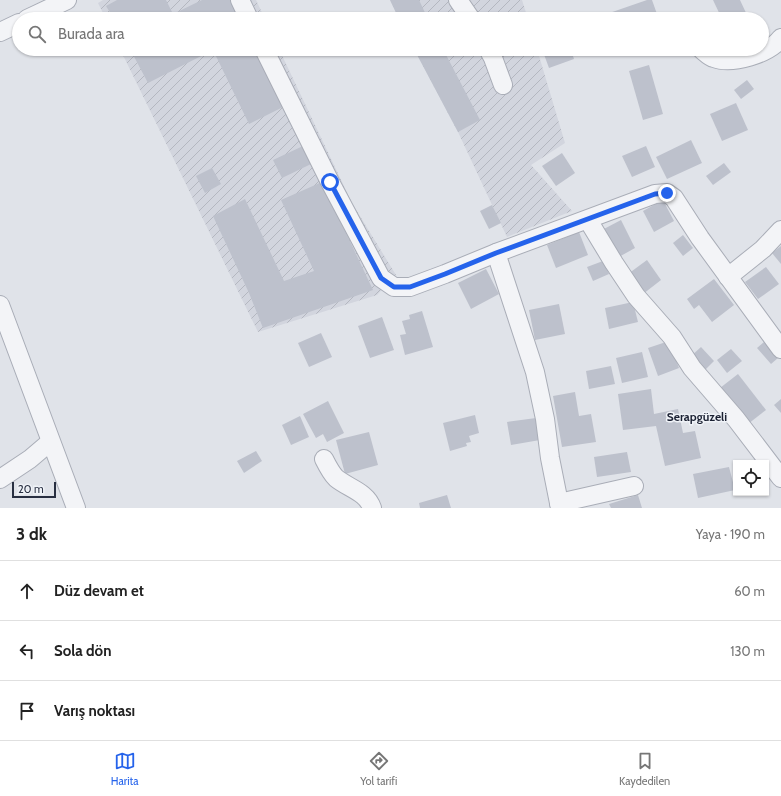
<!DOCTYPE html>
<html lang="tr">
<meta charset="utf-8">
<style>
body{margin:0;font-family:Cabin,sans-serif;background:#f6f6f6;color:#222}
.controls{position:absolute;right:12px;bottom:12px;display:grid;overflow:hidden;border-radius:0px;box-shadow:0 1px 3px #0004}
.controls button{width:36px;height:36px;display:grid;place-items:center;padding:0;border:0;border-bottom:1px solid #e0e0e0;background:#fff;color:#222;font:20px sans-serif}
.scale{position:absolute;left:12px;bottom:10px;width:44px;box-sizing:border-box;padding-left:4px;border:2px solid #282f41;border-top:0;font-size:11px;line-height:14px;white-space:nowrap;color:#282f41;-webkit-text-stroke:3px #eff2f7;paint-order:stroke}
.stop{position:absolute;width:12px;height:12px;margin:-9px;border:3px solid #2563eb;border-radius:50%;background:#fff}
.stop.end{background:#2563eb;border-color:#fff;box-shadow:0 1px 4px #0008}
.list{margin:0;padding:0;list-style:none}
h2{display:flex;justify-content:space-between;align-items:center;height:52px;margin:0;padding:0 16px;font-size:17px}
h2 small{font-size:13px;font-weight:400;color:#767676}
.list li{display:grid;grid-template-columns:26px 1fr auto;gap:12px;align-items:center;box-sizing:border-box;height:60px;padding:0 16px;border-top:1px solid #e0e0e0}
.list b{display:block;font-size:15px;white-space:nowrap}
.list em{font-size:13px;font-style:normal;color:#767676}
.icon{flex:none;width:22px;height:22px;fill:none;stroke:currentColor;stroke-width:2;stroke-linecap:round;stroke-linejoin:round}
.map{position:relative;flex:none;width:781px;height:508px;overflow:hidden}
.search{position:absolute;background:#fff;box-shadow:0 1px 3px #0004;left:12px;right:12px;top:12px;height:44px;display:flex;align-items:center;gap:10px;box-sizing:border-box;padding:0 14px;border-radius:22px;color:#767676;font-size:15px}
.sheet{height:232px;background:#fff}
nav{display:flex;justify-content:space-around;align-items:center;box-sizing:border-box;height:56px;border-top:1px solid #e0e0e0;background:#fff;font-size:11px;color:#767676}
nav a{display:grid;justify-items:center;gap:2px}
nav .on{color:#2563eb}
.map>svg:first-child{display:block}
.industrial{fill:url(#industrial-furrows)}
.building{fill:#bdc1cc}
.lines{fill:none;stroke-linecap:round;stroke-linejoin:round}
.minor-casing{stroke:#a9adb7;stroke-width:20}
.minor{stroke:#f3f4f7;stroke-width:18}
.route{stroke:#2563eb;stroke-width:5}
.labels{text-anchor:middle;stroke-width:3;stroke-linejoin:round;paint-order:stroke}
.neighbourhood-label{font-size:12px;font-weight:bold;fill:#1a2032;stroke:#eff2f7}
</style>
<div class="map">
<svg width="781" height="508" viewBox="0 0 781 508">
<defs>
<pattern id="industrial-furrows" width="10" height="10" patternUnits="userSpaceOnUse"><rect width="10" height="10" fill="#d2d5de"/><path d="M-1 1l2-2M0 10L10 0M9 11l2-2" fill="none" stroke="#b4b7c0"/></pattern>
</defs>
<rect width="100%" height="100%" fill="#e0e3e9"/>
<g class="industrial">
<polygon points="103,0 256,0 265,19 106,19 98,3"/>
<polygon points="390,0 522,0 528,19 399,19"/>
<polygon points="120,49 279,49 352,203 396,275 377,295 258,332"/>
<polygon points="414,49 537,49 565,143 531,165 572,211 507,237 458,132"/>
</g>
<g class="building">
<polygon points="117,0 166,0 173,14 202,0 232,0 241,19 114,19 106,6"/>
<polygon points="390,0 419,0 428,19 399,19"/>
<polygon points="647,0 652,0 657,14 644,19 592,19"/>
<polygon points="713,0 740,0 747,15 739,19 722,19"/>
<polygon points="130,49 256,49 285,106 249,124 213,50 148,83"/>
<polygon points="414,49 443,49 480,120 458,132"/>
<polygon points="542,49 574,49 571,50 574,59 549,68"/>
<polygon points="649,65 663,114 643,120 629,71"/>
<polygon points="747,80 754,89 741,99 734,90"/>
<polygon points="736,103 748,130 722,141 710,114"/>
<polygon points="691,140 702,163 667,179 656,157"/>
<polygon points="303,146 311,164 282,178 273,160"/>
<polygon points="646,146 655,167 632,177 622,156"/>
<polygon points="562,153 575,173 556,186 542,166"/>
<polygon points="724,163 731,172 713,185 706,176"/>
<polygon points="212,168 221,184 205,193 196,176"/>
<polygon points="322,182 373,290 263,328 249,293 213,216 245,199 284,281 314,271 281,200"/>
<polygon points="663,200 674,221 654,232 643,211"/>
<polygon points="492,205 501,223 489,229 480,211"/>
<polygon points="621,220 635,248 617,258 602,230"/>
<polygon points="579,232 588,255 556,268 547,245"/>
<polygon points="683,235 693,248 683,256 673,243"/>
<polygon points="781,246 781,264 772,253"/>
<polygon points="647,260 661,280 643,294 628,274"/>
<polygon points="603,261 609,274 593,281 587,267"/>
<polygon points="766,267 779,284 758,299 745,282"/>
<polygon points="486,269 499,294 471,309 458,283"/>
<polygon points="714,279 734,305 712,322 699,305 694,309 687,299"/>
<polygon points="633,302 638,322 609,329 605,308"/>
<polygon points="559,304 565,334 535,340 529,310"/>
<polygon points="422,311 433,347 405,355 400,335 406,334 402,321 410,319 409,315"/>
<polygon points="382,317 394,350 370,358 358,326"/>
<polygon points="321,333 332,357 309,367 298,343"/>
<polygon points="669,341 679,368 658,376 648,348"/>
<polygon points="764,342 778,358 771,364 757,348"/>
<polygon points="701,347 714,361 703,372 690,357"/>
<polygon points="731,349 742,361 727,373 717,360"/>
<polygon points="642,352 648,377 622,383 616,358"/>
<polygon points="611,366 615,384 589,389 586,371"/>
<polygon points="738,374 766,410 748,424 720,388"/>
<polygon points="651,389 654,414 678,409 683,433 695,431 701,458 665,466 656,426 623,430 618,394"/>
<polygon points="575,392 579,416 591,414 596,442 562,447 553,396"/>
<polygon points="781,399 781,413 774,405"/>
<polygon points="328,401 344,433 327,442 323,434 316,438 303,414"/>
<polygon points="475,415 479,433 469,436 471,442 466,443 467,446 450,451 443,423"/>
<polygon points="300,416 309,437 291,445 282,425"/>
<polygon points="536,418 540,440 511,445 507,422"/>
<polygon points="369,432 378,465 345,474 336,440"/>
<polygon points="256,451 262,461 244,473 237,461"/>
<polygon points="627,452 631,472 597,477 594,457"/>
<polygon points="729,467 735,490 698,498 693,474"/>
<polygon points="447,495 451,508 420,508 419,503"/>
<polygon points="638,495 642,508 611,508 609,504"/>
</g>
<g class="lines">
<defs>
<g id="minor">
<polyline points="240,0 249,19"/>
<polyline points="458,0 471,19"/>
<polyline points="27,19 67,0"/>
<polyline points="0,32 19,23"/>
<polyline points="264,49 330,182 381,278 394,287 410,287 445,274 496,253 655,194 667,193 674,198 700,238 781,349"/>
<polyline points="488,49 493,58 503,85"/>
<path d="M701 49C705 52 709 57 714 58 732 65 769 54 781 38"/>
<polyline points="588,220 614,263 636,296 672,337 692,368 736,419 781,478"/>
<polyline points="496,253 535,372 545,419 550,458 560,508"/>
<polyline points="728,277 763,249 781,230"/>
<polyline points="0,305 76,508"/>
<path d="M324 459C327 465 331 473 336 478 348 488 367 492 372 508"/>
<polyline points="0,479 30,459 50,442"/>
<polyline points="559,503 634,486"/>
</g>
</defs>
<use href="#minor" class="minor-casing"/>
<use href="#minor" class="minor"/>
</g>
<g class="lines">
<polyline class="route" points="330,182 381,278 394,287 410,287 445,274 496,253 655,194 667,193"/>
</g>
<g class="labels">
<g class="neighbourhood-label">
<text x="697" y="421">Serapgüzeli</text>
</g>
</g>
</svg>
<div class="controls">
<button><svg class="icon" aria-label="locate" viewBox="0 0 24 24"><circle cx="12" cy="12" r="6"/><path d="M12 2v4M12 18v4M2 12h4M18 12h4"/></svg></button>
</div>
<div class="scale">20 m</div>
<div class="stop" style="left:330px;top:182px"></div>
<div class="stop end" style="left:667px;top:193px"></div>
<div class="search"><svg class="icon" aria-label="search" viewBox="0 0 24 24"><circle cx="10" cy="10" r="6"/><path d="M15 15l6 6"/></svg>Burada ara</div>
</div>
<section class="sheet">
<h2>3 dk<small>Yaya · 190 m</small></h2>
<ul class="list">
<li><svg class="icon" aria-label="ahead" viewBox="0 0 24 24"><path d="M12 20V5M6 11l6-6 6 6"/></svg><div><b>Düz devam et</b></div><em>60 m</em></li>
<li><svg class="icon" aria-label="left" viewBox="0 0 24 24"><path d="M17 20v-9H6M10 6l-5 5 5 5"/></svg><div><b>Sola dön</b></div><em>130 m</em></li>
<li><svg class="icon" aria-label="arrive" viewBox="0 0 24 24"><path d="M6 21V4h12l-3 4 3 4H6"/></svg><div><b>Varış noktası</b></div></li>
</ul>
</section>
<nav>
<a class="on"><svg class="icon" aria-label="map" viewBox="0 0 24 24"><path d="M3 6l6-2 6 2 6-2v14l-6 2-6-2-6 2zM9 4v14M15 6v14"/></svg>Harita</a>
<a><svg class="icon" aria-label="directions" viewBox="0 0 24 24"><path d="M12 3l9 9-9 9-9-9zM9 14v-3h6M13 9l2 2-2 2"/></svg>Yol tarifi</a>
<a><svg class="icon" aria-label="saved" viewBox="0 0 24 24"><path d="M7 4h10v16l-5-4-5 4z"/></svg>Kaydedilen</a>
</nav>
